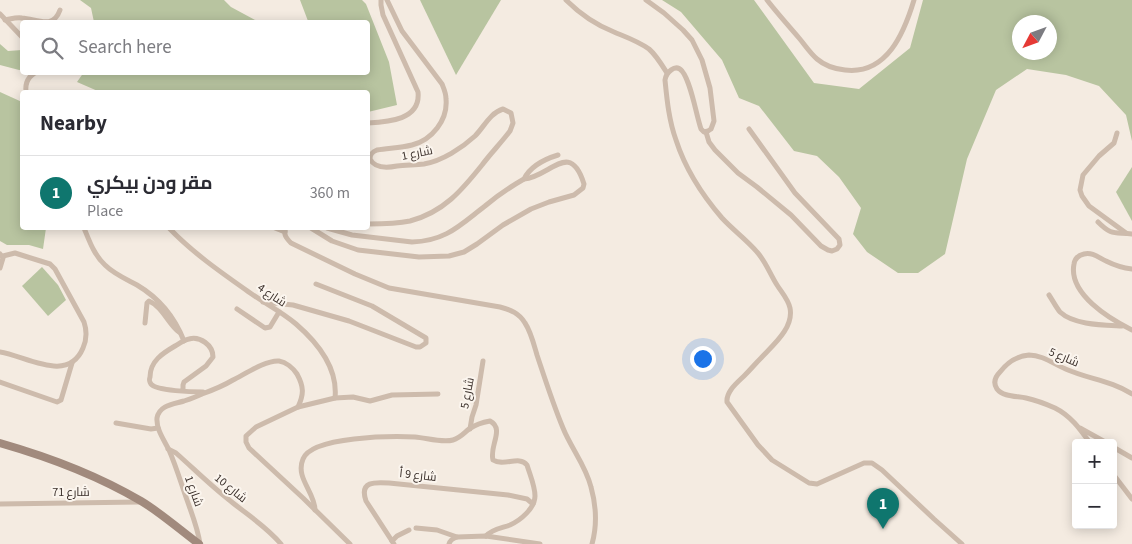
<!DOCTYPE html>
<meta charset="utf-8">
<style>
body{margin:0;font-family:"Source Sans 3",Cairo,sans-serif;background:#f2f2f3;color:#2b2b33}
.controls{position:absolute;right:15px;bottom:15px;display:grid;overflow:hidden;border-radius:5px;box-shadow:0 2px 12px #0003}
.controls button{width:45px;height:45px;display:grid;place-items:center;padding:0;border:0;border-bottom:1px solid #e1e1e2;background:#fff;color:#2b2b33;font:25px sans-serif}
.compass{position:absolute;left:1012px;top:15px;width:45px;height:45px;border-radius:50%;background:#fff;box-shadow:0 2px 12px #0003;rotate:229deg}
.you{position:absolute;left:702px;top:358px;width:18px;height:18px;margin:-12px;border:4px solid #fff;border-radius:50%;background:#1a73e8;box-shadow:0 0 0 8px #1a73e833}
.badge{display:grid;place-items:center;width:32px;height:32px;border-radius:50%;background:#0f766e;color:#fff;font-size:16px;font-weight:700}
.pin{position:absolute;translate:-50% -41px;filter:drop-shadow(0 1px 2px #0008)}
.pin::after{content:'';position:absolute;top:26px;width:18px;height:15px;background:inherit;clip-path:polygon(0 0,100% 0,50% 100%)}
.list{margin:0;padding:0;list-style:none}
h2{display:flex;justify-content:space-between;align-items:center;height:65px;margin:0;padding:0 20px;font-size:21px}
h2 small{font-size:16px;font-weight:400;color:#7c7c81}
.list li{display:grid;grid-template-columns:32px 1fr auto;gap:15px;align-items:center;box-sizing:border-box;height:75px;padding:0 20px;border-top:1px solid #e1e1e2}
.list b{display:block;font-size:19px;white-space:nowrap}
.list p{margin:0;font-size:16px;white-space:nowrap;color:#7c7c81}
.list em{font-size:16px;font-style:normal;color:#7c7c81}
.icon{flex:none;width:28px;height:28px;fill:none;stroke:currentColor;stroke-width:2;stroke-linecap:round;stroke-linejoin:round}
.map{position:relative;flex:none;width:1132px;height:544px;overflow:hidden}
.search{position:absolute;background:#fff;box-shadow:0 2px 12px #0003;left:20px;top:20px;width:350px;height:55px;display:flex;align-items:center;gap:12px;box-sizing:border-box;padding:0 18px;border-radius:5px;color:#7c7c81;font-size:19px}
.panel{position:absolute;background:#fff;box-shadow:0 2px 12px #0003;left:20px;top:90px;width:350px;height:140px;border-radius:5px}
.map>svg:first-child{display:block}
.green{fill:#b8c4a0;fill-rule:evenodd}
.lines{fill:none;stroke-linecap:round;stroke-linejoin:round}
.street{stroke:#cdbbac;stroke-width:5}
.secondary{stroke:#a18a7d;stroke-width:8}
.labels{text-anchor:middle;stroke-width:4;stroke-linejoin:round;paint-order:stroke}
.street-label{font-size:12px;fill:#3b302b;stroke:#fbf5ee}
</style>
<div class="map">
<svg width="1132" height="544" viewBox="0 0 1132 544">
<rect width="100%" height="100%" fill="#f4ebe1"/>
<g class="green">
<polygon points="80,0 224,0 231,7 259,22 94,22 91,8"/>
<polygon points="300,0 362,0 366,4 389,62 397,105 368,112 368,92 100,92 77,82 84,72 368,72 368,22 306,22 308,21"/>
<polygon points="420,0 501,0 456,75"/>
<path d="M662 0H754L814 83 859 89 910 48 923 0H1132V141L1126 115 1099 86 1066 75 1027 69 996 90 967 159 945 254 918 273H898L867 252 853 234 861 208 839 177 817 156 794 151 759 106 739 98 722 60 681 12ZM1020 22H1050V52H1020Z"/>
<polygon points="0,44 8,51 22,50 22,70 19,70 0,65"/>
<polygon points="0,92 22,102 22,228 46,228 43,249 29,245 7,245 0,241"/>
<polygon points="1132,167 1132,221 1116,192"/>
<polygon points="42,267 58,285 66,300 48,316 22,286"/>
</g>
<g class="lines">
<g class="street">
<path d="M566 0C580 14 596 25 614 32 626 37 638 41 649 49 656 55 662 65 667 73"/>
<path d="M646 0 664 13 683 30 692 40 702 60 710 88 714 121 711 129 708 131 704 132 701 129C696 114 691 82 682 71 675 63 666 73 665 80 667 100 669 121 676 140 685 168 703 196 722 218 733 230 747 240 757 252 766 262 770 274 777 285 782 293 788 299 790 308 794 328 773 345 761 358 755 364 751 369 745 375 738 382 726 391 727 402L758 445 772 460 809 483 817 484 864 463H872L882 470 934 519 962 544"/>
<path d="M767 0C777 13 788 25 799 38 805 45 810 53 817 59 824 65 835 69 845 70 887 75 904 33 914 0"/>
<polyline points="0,14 22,37"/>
<path d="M5 20C11 19 16 17 22 18 37 19 53 30 60 10"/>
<path d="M26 92C25 83 28 76 37 72"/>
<path d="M368 123C388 122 421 120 418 92L383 15 381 5V0"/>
<polyline points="706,132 709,142 715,150 738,173 757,187 791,215 821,246 828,250 832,251 837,249 840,245 839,239 795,193 749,129"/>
<polyline points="1117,133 1114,143 1099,156 1083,175 1080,190 1082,196 1089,206 1126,233"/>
<path d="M1098 222C1112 236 1114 232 1132 234"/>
<path d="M368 224C382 224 396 224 410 221 444 212 462 190 482 165 491 153 501 143 510 131L513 123 511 113 503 109C490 113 484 127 475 136 462 148 442 161 424 164 415 165 406 165 397 166 387 168 375 169 370 159 370 154 372 152 377 150 388 148 400 148 412 145 432 140 448 120 446 99 446 93 444 89 442 84L402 31 387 0"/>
<path d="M84 228C89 240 94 255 105 265 114 274 126 279 137 285 159 298 175 318 184 341"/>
<path d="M169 228C192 252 219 271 246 290 262 302 281 311 296 324 318 343 338 369 335 398"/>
<polyline points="275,228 285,232"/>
<path d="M286 228C283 234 286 238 291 243L355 274 389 288 500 307C511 310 519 313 525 323 531 332 534 345 537 355 545 379 553 404 563 428 571 448 586 466 591 487 596 505 597 526 592 544"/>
<path d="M311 228 332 241 358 250 419 257 449 256 464 252 477 244 503 225 531 209 549 202 574 195 583 188 584 184C570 139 550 177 524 179"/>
<path d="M327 228 352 235 412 242C446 241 460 225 485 206 497 196 510 187 524 179 530 167 545 159 558 155"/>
<polyline points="0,254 3,258 0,268"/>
<path d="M1132 269C1123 268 1114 265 1106 261 1099 258 1093 252 1084 254 1079 255 1075 258 1074 264 1068 294 1110 319 1132 330"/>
<path d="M1049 295C1053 301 1056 307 1060 312 1074 325 1103 325 1122 326"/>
<polyline points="263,302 293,305 349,321 416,347 420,347 426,343 426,338 372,306 316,284"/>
<polyline points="237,309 265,328 270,327 279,312"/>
<path d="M145 323 147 303 149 301C163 307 168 324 179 332"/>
<path d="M0 352C26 356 68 384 83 348 87 339 87 331 84 322L55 269 50 264 15 253 3 256"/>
<polyline points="0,382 57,402 61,400 72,363"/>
<path d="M183 391V385L184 382 206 366 213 357C213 345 200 336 189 339 184 340 180 343 175 346 163 353 150 361 150 377 149 380 149 381 151 384 156 391 194 392 203 392"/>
<polyline points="116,423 151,429 158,428"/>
<polyline points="1080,428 1107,443"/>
<polyline points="470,429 472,417 476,405 483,361"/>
<path d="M1090 443C1080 429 1071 416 1055 408 1046 404 1035 400 1026 398 1017 396 1003 397 997 389 993 383 995 377 1000 372 1007 363 1017 356 1029 355 1043 355 1055 365 1068 370 1089 379 1112 381 1132 394"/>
<polyline points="1113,447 1132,458"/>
<path d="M168 449 176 453C193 468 210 485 228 499 246 514 266 526 281 544"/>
<polyline points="1113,474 1132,499"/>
<polyline points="0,504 139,502"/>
<path d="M315 510C315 492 295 478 303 459 312 436 393 436 415 437 427 438 442 443 453 440 460 438 464 433 469 429 475 425 484 422 490 421 505 429 489 446 493 460 504 467 519 455 527 465 530 475 535 486 535 496 535 508 521 520 510 525 502 528 492 529 486 536"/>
<polyline points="416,528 437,530 457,537"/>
<polyline points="392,541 397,536 409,530"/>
<path d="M200 544C198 529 192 514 187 500 181 483 176 466 169 450 164 440 156 429 157 418 159 405 174 404 184 401 190 399 196 397 202 394 213 390 223 386 233 380 245 374 266 360 279 361 286 362 293 368 297 374 304 387 304 394 298 407"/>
<polyline points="350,544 303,498 249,448 246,442 246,436 256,427 298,407 335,398 353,397 370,401 392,395 438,394"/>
<path d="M394 544 366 501C359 481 375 482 389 483L508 495 527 499 533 504"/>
<path d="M449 544C450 540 454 538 457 537L486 536 540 544"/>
</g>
<path class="secondary" d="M0 443C49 457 97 475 141 501 161 513 180 530 199 544"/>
</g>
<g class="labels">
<g class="street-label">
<text transform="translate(417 153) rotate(-11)" y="4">شارع 1</text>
<text transform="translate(272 295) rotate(34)" y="4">شارع 4</text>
<text transform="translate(1064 357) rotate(23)" y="4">شارع 5</text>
<text transform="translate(467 393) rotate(-79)" y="4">شارع 5</text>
<text transform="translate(418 475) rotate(6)" y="4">شارع 9 أ</text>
<text transform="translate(231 488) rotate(39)" y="4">شارع 10</text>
<text transform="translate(194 491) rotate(70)" y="4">شارع 1</text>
<text x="71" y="496">شارع 71</text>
</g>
</g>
</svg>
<div class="controls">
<button>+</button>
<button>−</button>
</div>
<svg class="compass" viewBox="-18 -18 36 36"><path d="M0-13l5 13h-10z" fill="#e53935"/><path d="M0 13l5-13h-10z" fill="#7c7c81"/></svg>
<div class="you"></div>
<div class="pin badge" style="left:883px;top:529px">1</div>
<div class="search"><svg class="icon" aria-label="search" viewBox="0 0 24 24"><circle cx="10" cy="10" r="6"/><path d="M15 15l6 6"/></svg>Search here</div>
<section class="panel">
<h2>Nearby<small></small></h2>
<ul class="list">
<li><span class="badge">1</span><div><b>مقر ودن بيكري</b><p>Place</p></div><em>360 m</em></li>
</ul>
</section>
</div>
